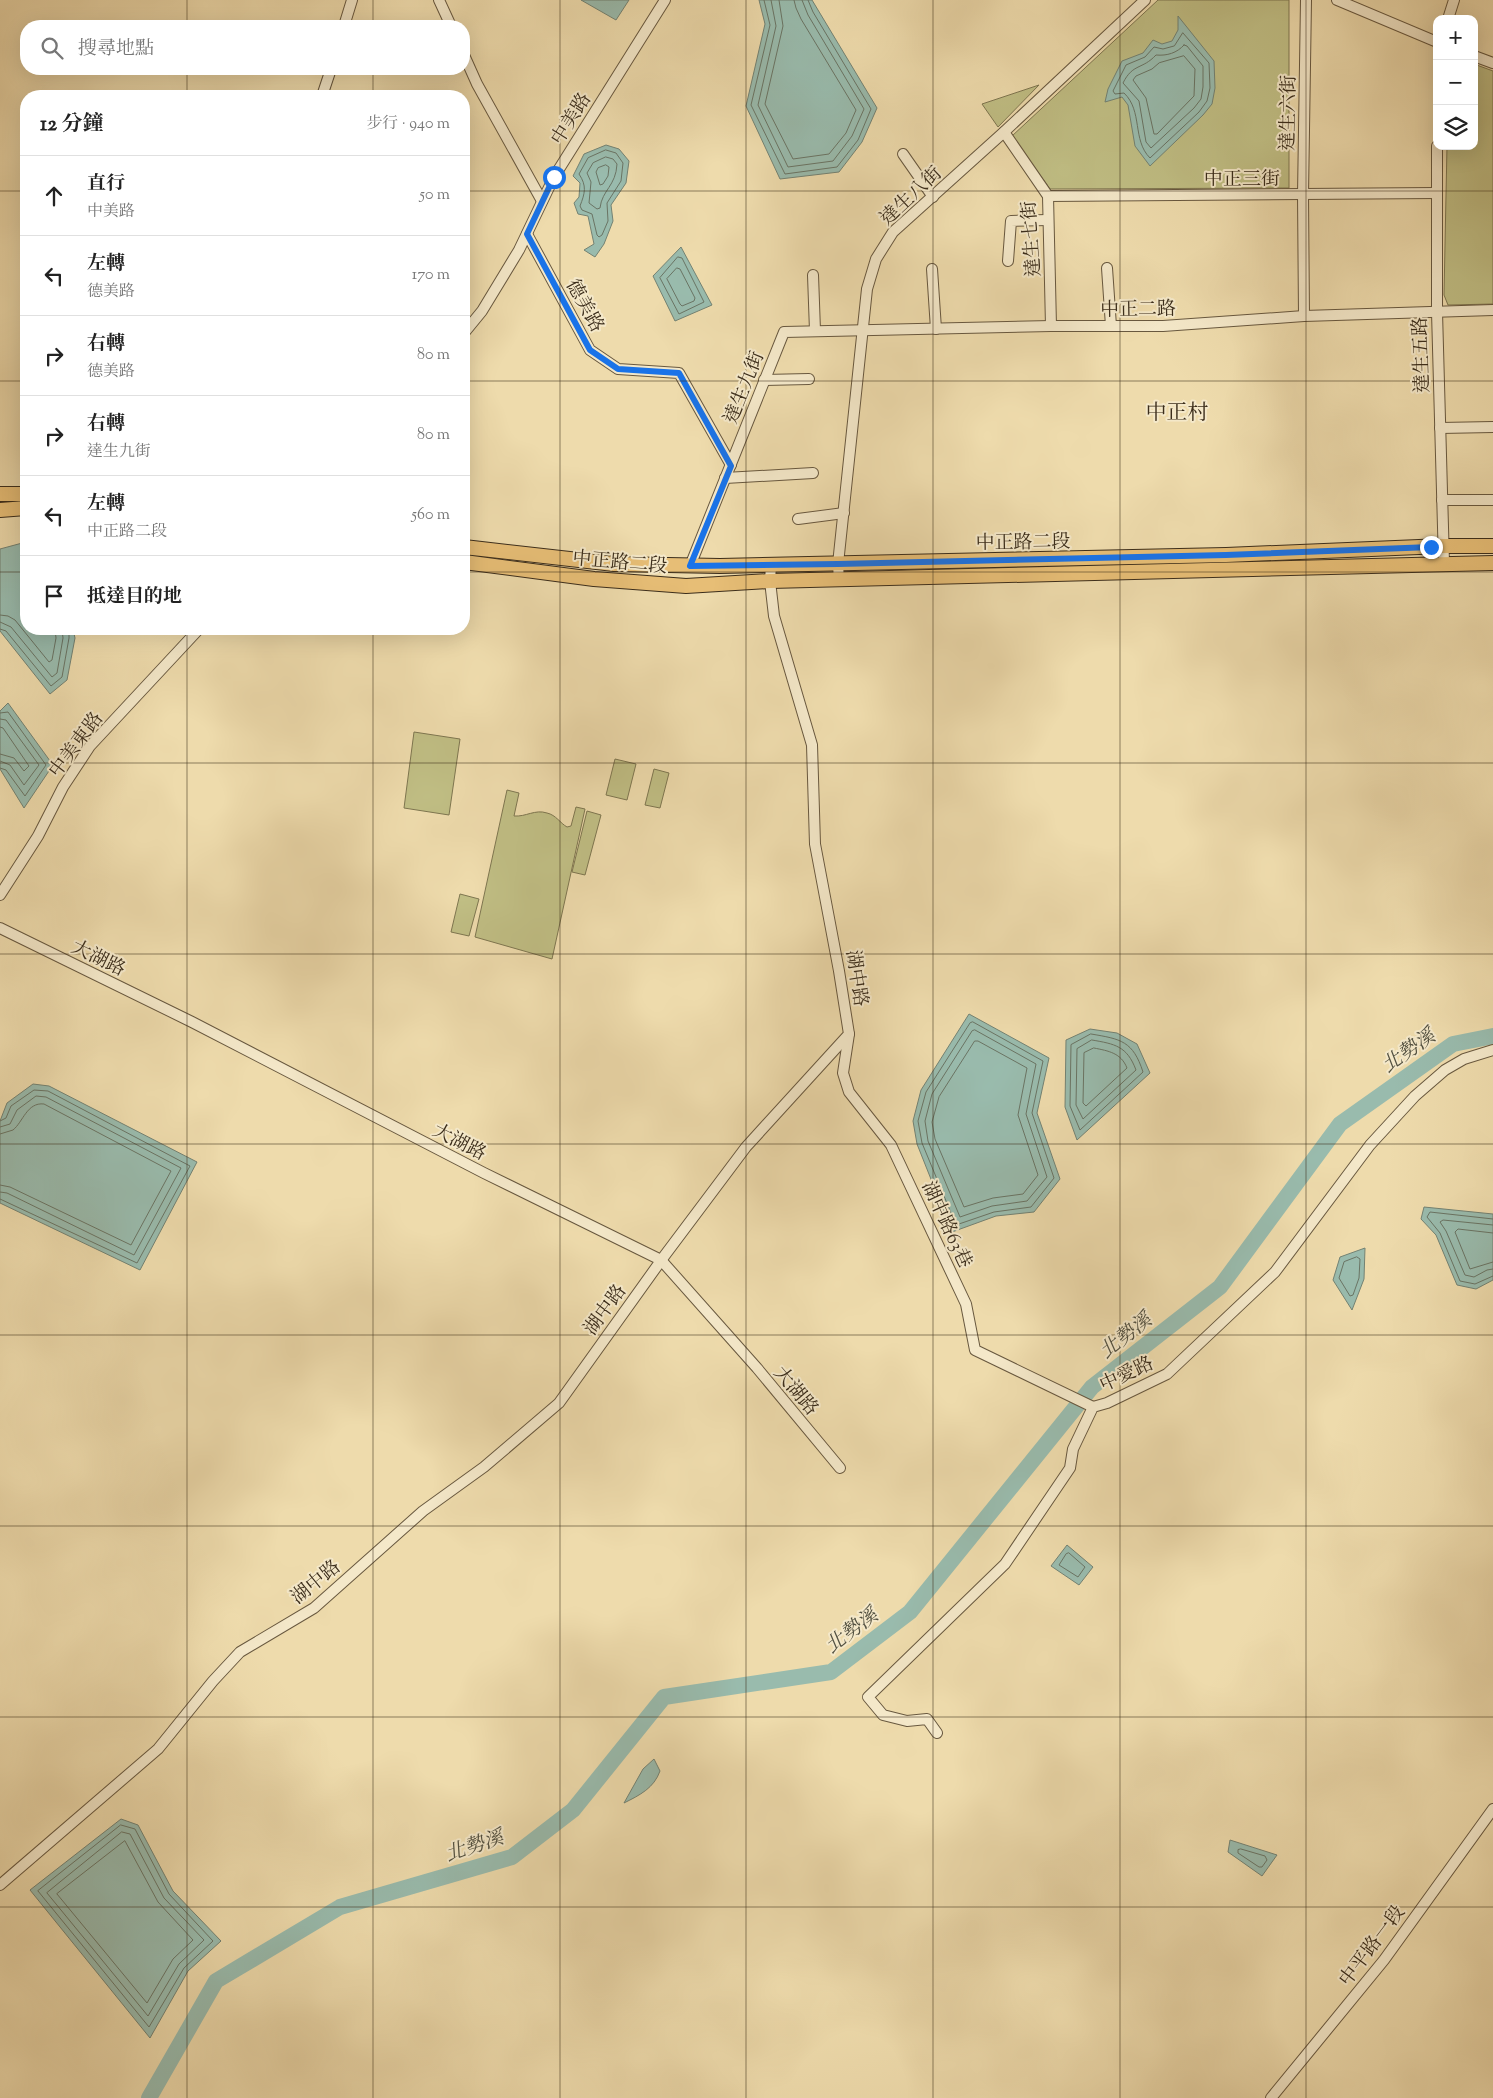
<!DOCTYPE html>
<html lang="zh-TW">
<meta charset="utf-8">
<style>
body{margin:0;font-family:"Sorts Mill Goudy","Noto Serif TC",serif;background:#f6f6f6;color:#222}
.controls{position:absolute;right:15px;top:15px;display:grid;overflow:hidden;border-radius:10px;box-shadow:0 5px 20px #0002}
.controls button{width:45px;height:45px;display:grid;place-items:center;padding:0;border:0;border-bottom:1px solid #e0e0e0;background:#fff;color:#222;font:25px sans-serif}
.stop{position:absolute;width:15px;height:15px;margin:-11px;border:4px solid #1a73e8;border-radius:50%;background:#fff}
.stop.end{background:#1a73e8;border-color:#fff;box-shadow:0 1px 5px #0008}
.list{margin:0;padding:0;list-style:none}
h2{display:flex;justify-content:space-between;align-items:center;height:65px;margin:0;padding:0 20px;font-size:21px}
h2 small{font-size:16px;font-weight:400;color:#767676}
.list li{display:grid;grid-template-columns:32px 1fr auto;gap:15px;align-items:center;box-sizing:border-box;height:80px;padding:0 20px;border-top:1px solid #e0e0e0}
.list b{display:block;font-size:19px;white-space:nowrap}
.list p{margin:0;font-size:16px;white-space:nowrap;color:#767676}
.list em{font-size:16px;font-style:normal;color:#767676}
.icon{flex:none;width:28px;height:28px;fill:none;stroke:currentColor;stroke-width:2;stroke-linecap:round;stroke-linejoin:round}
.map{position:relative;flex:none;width:1493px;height:2098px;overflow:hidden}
.search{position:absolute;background:#fff;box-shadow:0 5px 20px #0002;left:20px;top:20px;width:450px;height:55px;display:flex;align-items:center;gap:12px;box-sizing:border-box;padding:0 18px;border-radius:20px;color:#767676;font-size:19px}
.panel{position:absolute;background:#fff;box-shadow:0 5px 20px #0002;left:20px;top:90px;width:450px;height:545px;border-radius:20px}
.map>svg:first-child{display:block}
.green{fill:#c0be84;stroke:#7e7650}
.water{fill:#99bbad;stroke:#738273}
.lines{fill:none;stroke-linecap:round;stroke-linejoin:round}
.shore{stroke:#6a7464;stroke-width:1}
.river{stroke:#99bbad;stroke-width:16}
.minor-casing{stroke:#68583f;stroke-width:12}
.major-casing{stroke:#3b2d1b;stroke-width:16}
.minor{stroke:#f4e8c9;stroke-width:10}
.major{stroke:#e7be76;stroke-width:14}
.route{stroke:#1a73e8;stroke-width:6}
.grid{fill:none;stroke:#3b2d1b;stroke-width:1;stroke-opacity:0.55}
.labels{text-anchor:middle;stroke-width:4;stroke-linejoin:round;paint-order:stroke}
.street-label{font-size:19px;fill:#3b2d1b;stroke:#f4e8c9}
.water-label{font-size:20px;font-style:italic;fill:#525040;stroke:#f4e8c9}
.quarter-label{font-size:21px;fill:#3b2d1b;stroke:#f4e8c9}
</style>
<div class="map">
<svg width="1493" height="2098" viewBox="0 0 1493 2098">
<rect width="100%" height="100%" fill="#eedbac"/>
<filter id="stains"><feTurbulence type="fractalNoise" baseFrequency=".004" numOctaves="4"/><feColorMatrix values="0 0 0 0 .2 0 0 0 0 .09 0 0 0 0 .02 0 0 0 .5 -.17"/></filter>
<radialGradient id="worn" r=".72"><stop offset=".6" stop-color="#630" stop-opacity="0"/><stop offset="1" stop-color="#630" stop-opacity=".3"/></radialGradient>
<g class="green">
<polygon points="1158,0 1289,0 1289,188 1050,189 1012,136"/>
<polygon points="1474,64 1493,71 1493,304 1448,305 1444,295 1447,146 1474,146"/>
<polygon points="1039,85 998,127 982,104"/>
<polygon points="414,732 460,739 449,815 404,808"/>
<polygon points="615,759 636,764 627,800 606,795"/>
<polygon points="654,769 669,773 660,808 645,805"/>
<path d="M507 790 519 793 514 816C526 817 535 809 547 813 556 815 560 823 567 827L571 826 576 807 585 809 552 959 475 937Z"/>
<polygon points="587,811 601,815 585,875 572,872"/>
<polygon points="460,894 479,899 469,936 451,932"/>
</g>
<g class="water">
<polygon points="581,0 629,0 616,20"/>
<polygon points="759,0 812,0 877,108 862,142 839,172 780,179 746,106 765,24"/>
<polygon points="1178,16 1214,61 1215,88 1212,104 1203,115 1150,166 1135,146 1128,105 1122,97 1105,102 1108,89 1122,61 1143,53 1153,40 1162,44 1172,41 1178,30"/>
<polygon points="606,145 619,149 629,161 626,183 611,205 613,221 604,244 595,257 584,250 594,244 588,216 578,214 574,203 579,197 580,183 573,176 584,154"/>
<polygon points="681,247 712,305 675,321 653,276"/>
<polygon points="26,542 26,629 73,629 75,638 67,680 50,694 0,631 0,549"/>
<polygon points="8,703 53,765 24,808 0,769 0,711"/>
<polygon points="969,1014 1049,1058 1037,1113 1060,1179 1034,1212 996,1216 952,1232 917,1144 913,1121 921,1090"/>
<polygon points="1090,1029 1117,1033 1137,1044 1150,1073 1077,1140 1065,1107 1066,1040"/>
<polygon points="33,1084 49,1086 197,1162 140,1270 0,1203 0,1121 7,1103"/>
<polygon points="1424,1207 1493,1214 1493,1280 1476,1289 1457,1285 1436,1235 1421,1219"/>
<polygon points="1365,1248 1364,1279 1352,1310 1333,1280 1340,1257"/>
<polygon points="1067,1545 1093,1567 1079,1585 1051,1566"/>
<path d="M654 1759 660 1771C654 1788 640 1795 624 1803L643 1769Z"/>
<polygon points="121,1819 138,1825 173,1891 221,1941 188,1971 150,2038 30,1890"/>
<polygon points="1230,1840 1277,1855 1262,1876 1228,1852"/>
</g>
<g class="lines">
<g class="shore">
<polyline points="764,0 770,25 751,105 785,174 837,167 858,140 871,109 813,12 808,0"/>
<polyline points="771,0 776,26 758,105 788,167 833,161 852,136 864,109 808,15 802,0"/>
<polyline points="779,0 783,26 765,104 793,159 829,154 846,133 856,110 801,19 796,8 794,0"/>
<path d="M1183 33 1209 63 1210 88 1207 101 1199 112 1150 158C1132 140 1143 111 1124 93L1115 94 1113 91 1126 65 1145 57 1154 47 1163 49 1174 46Z"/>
<path d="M1184 45 1187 46 1203 66V87L1201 99 1194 108 1151 148 1146 142 1139 101 1123 83C1133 63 1142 70 1156 55 1167 56 1177 53 1184 45Z"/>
<polygon points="1184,56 1195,69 1194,96 1157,134 1154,134 1146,98 1133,80 1136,76 1152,69 1159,63"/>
<path d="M606 150 616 153 623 163 621 181 607 203 608 221 602 235 599 237 597 235 592 214 582 210 580 206C585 193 587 186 579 174L588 158Z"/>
<path d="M606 157 613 159 617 164C616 186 602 190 600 208L597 209 589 203 591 182 587 173 593 163Z"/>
<polygon points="606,165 609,167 608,176 603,184 600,185 596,172 598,168"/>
<polygon points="678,257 682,258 704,302 679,314 660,278"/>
<polygon points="677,268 680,269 695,298 694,301 682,306 680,304 667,279"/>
<polyline points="0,615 8,616 15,620 49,662 52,660 56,638 55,629"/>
<polyline points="0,622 11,627 52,677 57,673 63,638 62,629"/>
<polyline points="0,629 6,631 51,686 62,677 69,638 69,629"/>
<polyline points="0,713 8,712 46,765 25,796 6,770 0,768"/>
<polyline points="0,719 6,720 39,765 24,785 10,765 0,761"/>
<polyline points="0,727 3,728 29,766 24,771 14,758 0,754"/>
<polygon points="973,1022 1043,1061 1032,1113 1054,1178 1031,1207 994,1212 956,1225 922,1143 918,1121 926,1092 970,1023"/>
<polygon points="975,1030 1036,1064 1026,1114 1047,1177 1027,1201 992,1206 960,1217 928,1141 925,1121 932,1094 972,1031"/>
<path d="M1091 1034C1121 1039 1133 1041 1143 1072L1080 1130 1070 1106 1071 1045Z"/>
<path d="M1092 1040C1115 1044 1127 1046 1136 1070L1083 1119 1076 1105 1077 1049Z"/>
<polygon points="975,1041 978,1041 1027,1068 1018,1115 1038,1175 1023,1194 993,1198 964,1207 935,1139 932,1122 939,1097"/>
<path d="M1094 1048C1109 1051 1121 1053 1127 1068L1086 1106 1083 1103 1084 1053Z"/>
<polyline points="0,1121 6,1118 11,1106 34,1090 48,1091 190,1166 137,1263 0,1199"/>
<polyline points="0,1127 10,1124 17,1110 36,1096 46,1097 181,1168 134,1255 7,1193 0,1192"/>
<path d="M0 1134 13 1130C23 1122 27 1102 44 1104L171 1171 131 1245 10 1187 0 1185"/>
<polyline points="1493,1219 1430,1212 1427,1217 1440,1233 1460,1281 1475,1284 1493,1276"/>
<polyline points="1493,1225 1443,1220 1440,1222 1446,1231 1465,1275 1474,1277 1487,1270 1493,1269"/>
<polyline points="1493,1233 1458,1229 1455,1232 1470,1269 1493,1262"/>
<polygon points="1357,1257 1360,1259 1359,1278 1353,1295 1350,1296 1339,1278 1344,1262"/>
<polygon points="1069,1553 1085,1567 1078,1577 1059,1565 1066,1554"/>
<polygon points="121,1825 135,1829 169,1894 213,1941 184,1968 149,2027 38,1891"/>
<polygon points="122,1832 130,1834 164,1898 204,1940 179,1964 148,2016 47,1893"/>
<polygon points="125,1841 158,1902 193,1940 173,1959 147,2003 57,1894"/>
<polygon points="1241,1849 1265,1856 1267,1860 1262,1867 1259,1867 1238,1853 1238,1850"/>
</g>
<polyline class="river" points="149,2098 216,1981 340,1907 512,1857 573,1810 664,1697 831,1672 910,1612 1092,1387 1220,1287 1340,1124 1453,1044 1493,1036"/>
<defs>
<g id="minor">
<polyline points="439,0 451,26"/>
<polyline points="1337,0 1437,42"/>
<polyline points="1448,19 1454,0"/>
<polyline points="344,26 352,0"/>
<polyline points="464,55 477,84 542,201"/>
<polyline points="1474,56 1493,63"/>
<polyline points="322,96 331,69"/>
<polyline points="1004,132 1048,196 1051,326"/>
<polyline points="1437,146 1437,312 1444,563"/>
<polyline points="903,154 933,197"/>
<polyline points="1048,196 1436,193"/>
<polyline points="527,234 590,350 618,369 679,373 731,465"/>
<polyline points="1008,261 1011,221 1048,220"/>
<polyline points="1107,268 1111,326"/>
<polyline points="932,269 936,329"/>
<polyline points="813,275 815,331"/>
<polyline points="1304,316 1303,195 1306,0"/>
<polyline points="464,333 482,311 519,250 554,177 665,0"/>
<polyline points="764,380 809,379"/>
<polyline points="1440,428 1493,427"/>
<polyline points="725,478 813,473"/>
<polyline points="1442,500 1493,500"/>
<polyline points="798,519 844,513"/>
<polyline points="690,566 784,332 1051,326 1163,326 1304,316 1493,310"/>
<polyline points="839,581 838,564 867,289 876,259 893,232 1004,132 1145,0"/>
<polyline points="0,895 38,836 63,787 90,746 199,629"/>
<polyline points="0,928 192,1022 484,1173 661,1260 757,1368 840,1468"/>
<polyline points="849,1034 843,1073 849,1092 891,1145 966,1304 975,1350 1093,1407"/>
<polyline points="937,1733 927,1719 907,1721 883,1715 868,1697 1005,1564 1070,1468 1073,1449 1093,1407 1107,1403 1167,1374 1275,1272 1370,1145 1415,1096 1445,1070 1464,1059 1493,1050"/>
<polyline points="0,1885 158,1749 213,1681 240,1652 314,1608 423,1511 484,1467 559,1403 665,1255 746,1147 849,1034 839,971 815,844 812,745 774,616 770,581 771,565"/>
<polyline points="1271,2098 1384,1960 1493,1809"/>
</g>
<g id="major">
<polyline points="0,494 26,494"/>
<polyline points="0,510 26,508"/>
<polyline points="464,547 614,564 720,566 1226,555 1443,546 1493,546"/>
<polyline points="464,562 594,579 686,586 770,581 1493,563"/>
</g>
</defs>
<use href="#minor" class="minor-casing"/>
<use href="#major" class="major-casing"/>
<use href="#minor" class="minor"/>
<use href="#major" class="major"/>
</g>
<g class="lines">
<polyline class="route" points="554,177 527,234 590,350 618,369 679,373 731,466 690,566 838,564 1226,555 1431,547"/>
</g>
<path class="grid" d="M187 0V26M373 0V26M560 0V2098M746 0V2098M933 0V2098M1120 0V2098M1306 0V2098M187 69V96M373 69V96M0 191H26M464 191H1493M0 381H26M464 381H1493M0 572H26M464 572H1493M187 629V2098M373 629V2098M0 763H1493M0 954H1493M0 1144H1493M0 1335H1493M0 1526H1493M0 1717H1493M0 1907H1493"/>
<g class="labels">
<g class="street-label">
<text transform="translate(1287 113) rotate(-89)" y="7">達生六街</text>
<text transform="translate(570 118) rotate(-58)" y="7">中美路</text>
<text x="1242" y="185">中正三街</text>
<text transform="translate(910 195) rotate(-43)" y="7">達生八街</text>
<text transform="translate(1030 239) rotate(-94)" y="7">達生七街</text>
<text transform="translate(586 305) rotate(61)" y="7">德美路</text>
<text transform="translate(1138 308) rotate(-1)" y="7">中正二路</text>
<text transform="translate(1420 355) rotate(-92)" y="7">達生五路</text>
<text transform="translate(743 387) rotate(-68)" y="7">達生九街</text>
<text transform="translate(1023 541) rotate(-1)" y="7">中正路二段</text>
<text transform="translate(620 561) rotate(5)" y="7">中正路二段</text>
<text transform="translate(75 744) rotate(-53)" y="7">中美東路</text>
<text transform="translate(99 957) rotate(26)" y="7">大湖路</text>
<text transform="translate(858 978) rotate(81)" y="7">湖中路</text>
<text transform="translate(460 1141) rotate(27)" y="7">大湖路</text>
<text transform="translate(948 1224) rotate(65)" y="7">湖中路63巷</text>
<text transform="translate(604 1309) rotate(-54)" y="7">湖中路</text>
<text transform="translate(1126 1373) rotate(-25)" y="7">中愛路</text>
<text transform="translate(797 1390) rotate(50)" y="7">大湖路</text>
<text transform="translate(315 1581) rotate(-39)" y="7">湖中路</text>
<text transform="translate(1371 1945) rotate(-53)" y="7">中平路一段</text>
</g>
<g class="water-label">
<text transform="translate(1408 1050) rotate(-35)" y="7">北勢溪</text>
<text transform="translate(1125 1335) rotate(-38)" y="7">北勢溪</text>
<text transform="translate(851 1630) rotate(-37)" y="7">北勢溪</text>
<text transform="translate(474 1845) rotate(-18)" y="7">北勢溪</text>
</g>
<g class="quarter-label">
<text x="1177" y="419">中正村</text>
</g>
</g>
<rect width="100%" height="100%" filter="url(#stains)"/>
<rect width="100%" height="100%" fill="url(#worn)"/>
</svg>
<div class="controls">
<button>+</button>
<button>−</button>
<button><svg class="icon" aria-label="layers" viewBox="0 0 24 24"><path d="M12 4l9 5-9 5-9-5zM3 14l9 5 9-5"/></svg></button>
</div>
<div class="stop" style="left:554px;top:177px"></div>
<div class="stop end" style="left:1431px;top:547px"></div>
<div class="search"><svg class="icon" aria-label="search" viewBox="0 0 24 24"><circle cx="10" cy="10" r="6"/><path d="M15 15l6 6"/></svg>搜尋地點</div>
<section class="panel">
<h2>12 分鐘<small>步行 · 940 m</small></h2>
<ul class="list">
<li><svg class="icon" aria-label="ahead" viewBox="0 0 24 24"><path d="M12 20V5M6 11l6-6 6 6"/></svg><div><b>直行</b><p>中美路</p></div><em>50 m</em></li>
<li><svg class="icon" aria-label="left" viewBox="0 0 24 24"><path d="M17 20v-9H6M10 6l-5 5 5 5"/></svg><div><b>左轉</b><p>德美路</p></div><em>170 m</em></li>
<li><svg class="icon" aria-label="right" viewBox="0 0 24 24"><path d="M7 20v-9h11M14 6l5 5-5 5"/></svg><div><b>右轉</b><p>德美路</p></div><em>80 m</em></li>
<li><svg class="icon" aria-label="right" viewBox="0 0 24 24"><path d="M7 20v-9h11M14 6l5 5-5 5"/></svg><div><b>右轉</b><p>達生九街</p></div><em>80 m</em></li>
<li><svg class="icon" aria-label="left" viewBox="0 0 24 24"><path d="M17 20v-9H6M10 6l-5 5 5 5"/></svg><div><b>左轉</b><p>中正路二段</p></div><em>560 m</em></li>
<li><svg class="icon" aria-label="arrive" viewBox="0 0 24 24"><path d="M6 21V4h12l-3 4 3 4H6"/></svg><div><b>抵達目的地</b></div></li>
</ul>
</section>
</div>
